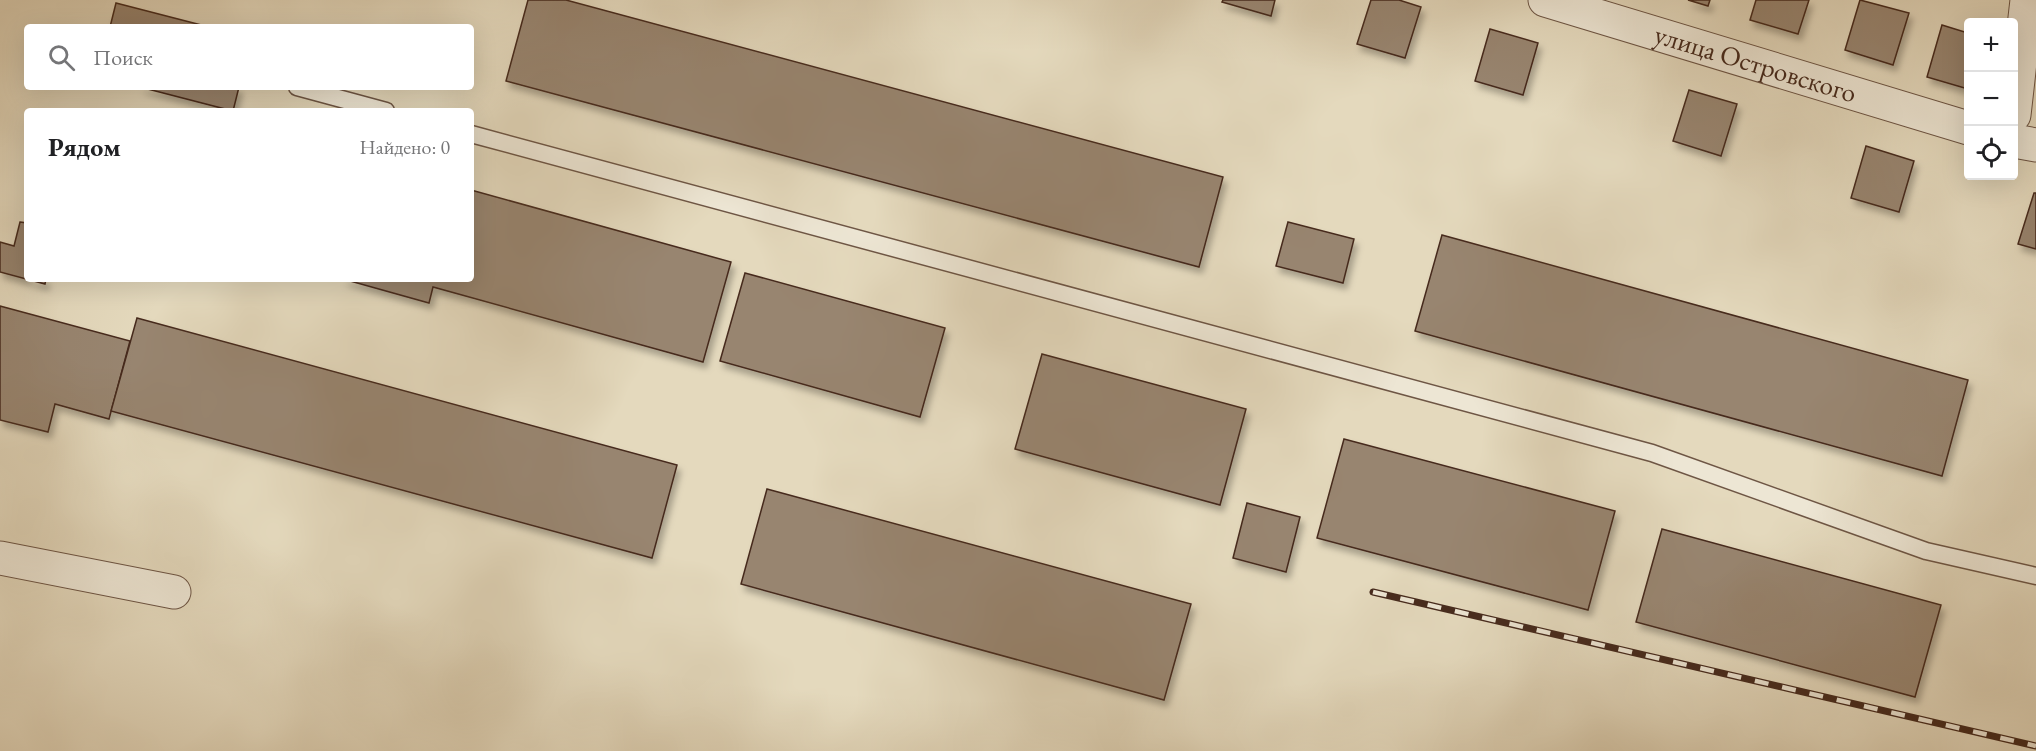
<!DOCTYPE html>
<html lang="ru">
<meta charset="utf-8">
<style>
body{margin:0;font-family:"EB Garamond",serif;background:#f2f2f2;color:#202124}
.controls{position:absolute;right:18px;top:18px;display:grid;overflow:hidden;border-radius:6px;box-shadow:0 6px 24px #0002}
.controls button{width:54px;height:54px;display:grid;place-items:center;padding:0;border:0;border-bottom:2px solid #e0e0e0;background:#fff;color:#202124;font:30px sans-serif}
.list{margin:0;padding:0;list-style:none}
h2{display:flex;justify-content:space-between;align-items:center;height:78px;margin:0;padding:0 24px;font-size:26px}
h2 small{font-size:20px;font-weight:400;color:#757577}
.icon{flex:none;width:33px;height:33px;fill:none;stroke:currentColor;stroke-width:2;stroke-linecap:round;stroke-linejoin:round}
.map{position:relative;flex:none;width:2036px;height:751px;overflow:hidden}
.search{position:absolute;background:#fff;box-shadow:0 6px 24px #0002;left:24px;top:24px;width:450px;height:66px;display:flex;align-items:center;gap:15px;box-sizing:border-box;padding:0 21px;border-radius:6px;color:#757577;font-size:22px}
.panel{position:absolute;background:#fff;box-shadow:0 6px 24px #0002;left:24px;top:108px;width:450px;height:174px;border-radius:6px}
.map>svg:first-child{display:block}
.building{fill:#988570;stroke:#462a1d;stroke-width:1.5;filter:url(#shadow)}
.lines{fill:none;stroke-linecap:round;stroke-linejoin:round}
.lane-casing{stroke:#6e5645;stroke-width:19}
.street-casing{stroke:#6e5645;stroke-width:35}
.lane{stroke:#ede6d4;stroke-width:16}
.street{stroke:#ede6d4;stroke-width:33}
.rail-casing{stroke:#462a1d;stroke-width:7}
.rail{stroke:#ede6d4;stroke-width:4.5;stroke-dasharray:14;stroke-linecap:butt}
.labels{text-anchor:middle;stroke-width:4.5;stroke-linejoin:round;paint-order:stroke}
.street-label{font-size:27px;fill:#462a1d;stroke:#ede6d4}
</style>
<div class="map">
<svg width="2036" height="751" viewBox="0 0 2036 751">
<defs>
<filter id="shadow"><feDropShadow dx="3.5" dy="6" stdDeviation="3" flood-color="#0004"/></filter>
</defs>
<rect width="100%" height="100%" fill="#e4d9bd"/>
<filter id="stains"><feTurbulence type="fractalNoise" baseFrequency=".00333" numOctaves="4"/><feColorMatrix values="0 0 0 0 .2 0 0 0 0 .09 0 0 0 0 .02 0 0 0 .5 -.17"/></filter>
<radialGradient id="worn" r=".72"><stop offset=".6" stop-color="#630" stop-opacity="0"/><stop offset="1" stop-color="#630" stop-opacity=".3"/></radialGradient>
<g class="building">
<polygon points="528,0 566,0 1223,177 1199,267 506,81"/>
<polygon points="1223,0 1275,0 1271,16 1222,2"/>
<polygon points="1371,0 1399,0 1421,7 1405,58 1357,44"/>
<polygon points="1688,0 1710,0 1708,6"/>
<polygon points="1756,0 1809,0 1798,34 1750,20"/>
<polygon points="1860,0 1909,13 1893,65 1845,50"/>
<polygon points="116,3 209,27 110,27"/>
<polygon points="1942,25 1968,33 1968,89 1927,77"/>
<polygon points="1490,29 1538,43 1523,95 1475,81"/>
<polygon points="140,87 239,87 233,111"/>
<polygon points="1689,90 1737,104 1721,156 1673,141"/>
<polygon points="1866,146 1914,161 1899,212 1851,198"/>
<polygon points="471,190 731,262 703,362 433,287 429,303 343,279 471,279"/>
<polygon points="2034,193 2036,193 2036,249 2018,244"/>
<polygon points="20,222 27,223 27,279 46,279 45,284 0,272 0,242 14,246"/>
<polygon points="1288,222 1354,239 1343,283 1276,266"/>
<polygon points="1442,235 1968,380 1942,476 1415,331"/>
<polygon points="745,273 945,328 920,417 720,361"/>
<polygon points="0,306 130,341 109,419 55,404 48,432 0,420"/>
<polygon points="137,318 677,465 652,558 111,411"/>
<polygon points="1042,354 1246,409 1220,505 1015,449"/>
<polygon points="1344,439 1615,511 1588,610 1317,538"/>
<polygon points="767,489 1191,604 1164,700 741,584"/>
<polygon points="1247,503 1300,517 1286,572 1233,558"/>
<polygon points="1662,529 1941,605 1915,697 1636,622"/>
</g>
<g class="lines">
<defs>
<g id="lane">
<polyline points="297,87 386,111"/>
<polyline points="471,134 1652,453 1926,551 2036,576"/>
</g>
<g id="street">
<path id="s1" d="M1545 0 1968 128"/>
<polyline points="2014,115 2027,0"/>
<polyline points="2014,141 2036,145"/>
<polyline points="0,558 174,592"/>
</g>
</defs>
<use href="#lane" class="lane-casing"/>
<use href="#street" class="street-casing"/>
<use href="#lane" class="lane"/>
<use href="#street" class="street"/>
<defs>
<polyline id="rail" points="1373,592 2036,746"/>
</defs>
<use href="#rail" class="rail-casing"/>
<use href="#rail" class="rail"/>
</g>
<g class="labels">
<g class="street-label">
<text dy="9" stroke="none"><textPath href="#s1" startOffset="220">улица Островского</textPath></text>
</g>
</g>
<rect width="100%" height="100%" filter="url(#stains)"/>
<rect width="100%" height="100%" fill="url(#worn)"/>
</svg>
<div class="controls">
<button>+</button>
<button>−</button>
<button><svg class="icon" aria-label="locate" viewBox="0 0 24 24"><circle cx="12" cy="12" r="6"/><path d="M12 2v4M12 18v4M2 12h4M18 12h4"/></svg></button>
</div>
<div class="search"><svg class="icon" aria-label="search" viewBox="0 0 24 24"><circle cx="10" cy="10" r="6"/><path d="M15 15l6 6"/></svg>Поиск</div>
<section class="panel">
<h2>Рядом<small>Найдено: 0</small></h2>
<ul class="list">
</ul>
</section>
</div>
